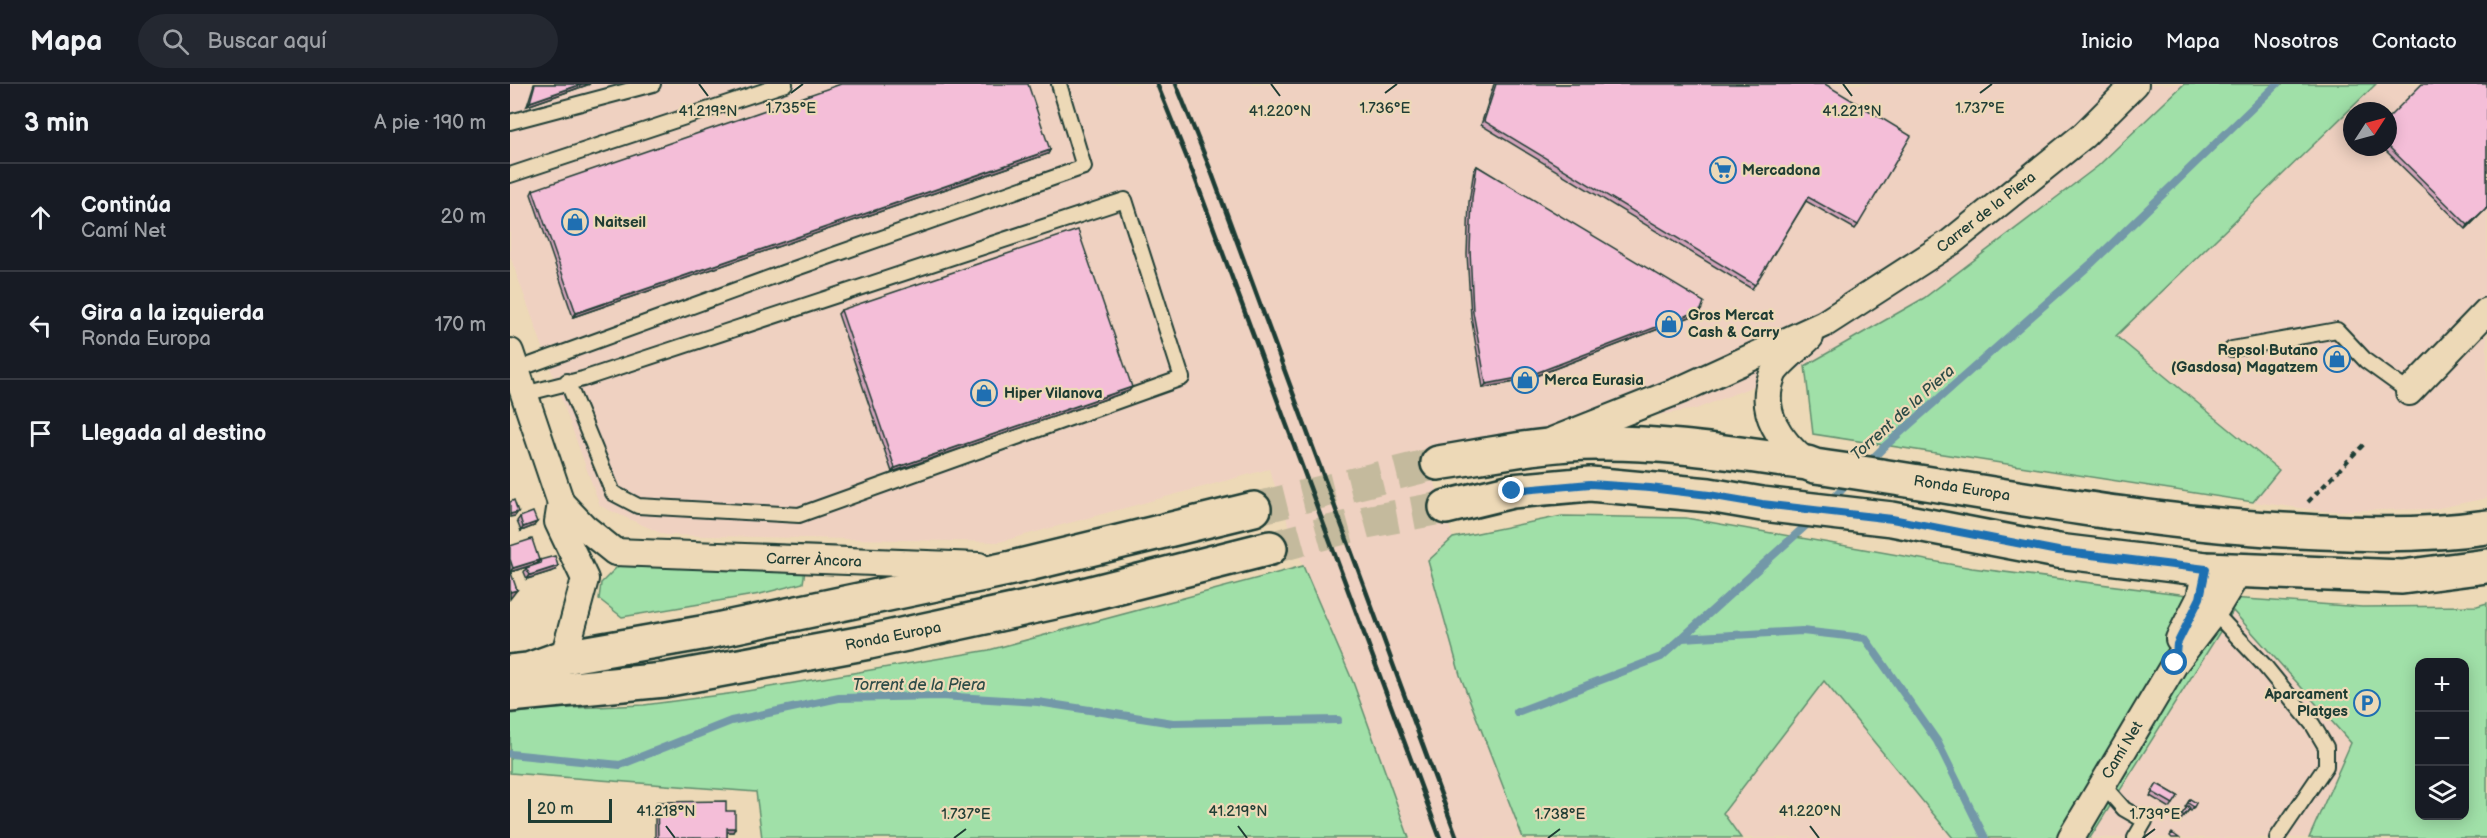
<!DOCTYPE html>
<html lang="es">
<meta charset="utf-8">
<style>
body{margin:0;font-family:"Balsamiq Sans",sans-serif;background:#242831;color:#f1f3f6}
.controls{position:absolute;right:18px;bottom:18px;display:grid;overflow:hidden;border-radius:12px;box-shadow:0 3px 15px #0003}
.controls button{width:54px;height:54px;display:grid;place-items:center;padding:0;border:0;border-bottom:2px solid #363941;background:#171b24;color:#f1f3f6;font:30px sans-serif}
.compass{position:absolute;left:1833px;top:18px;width:54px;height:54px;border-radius:50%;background:#171b24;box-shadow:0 3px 15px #0003;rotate:54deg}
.scale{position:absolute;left:18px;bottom:15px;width:84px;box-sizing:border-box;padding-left:6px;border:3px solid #1f3d34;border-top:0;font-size:16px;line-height:21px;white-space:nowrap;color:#1f3d34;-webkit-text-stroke:4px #edd9b7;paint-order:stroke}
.stop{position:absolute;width:18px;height:18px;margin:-14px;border:4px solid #1f6fb2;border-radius:50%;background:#fff}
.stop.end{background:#1f6fb2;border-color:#fff;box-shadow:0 2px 6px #0008}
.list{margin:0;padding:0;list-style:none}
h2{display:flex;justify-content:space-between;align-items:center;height:78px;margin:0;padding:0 24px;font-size:26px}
h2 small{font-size:20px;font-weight:400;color:#9ea1a6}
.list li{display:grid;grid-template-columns:39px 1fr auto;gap:18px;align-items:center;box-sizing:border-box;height:108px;padding:0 24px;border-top:2px solid #363941}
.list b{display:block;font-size:22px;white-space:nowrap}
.list p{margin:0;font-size:20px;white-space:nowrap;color:#9ea1a6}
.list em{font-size:20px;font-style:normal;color:#9ea1a6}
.icon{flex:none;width:33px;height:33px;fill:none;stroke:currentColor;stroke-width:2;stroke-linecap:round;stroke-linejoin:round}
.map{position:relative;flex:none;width:1977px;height:754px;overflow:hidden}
header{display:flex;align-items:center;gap:36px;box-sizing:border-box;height:84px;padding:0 30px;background:#171b24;border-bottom:2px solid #363941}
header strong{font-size:28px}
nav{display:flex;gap:33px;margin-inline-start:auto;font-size:21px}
.search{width:420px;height:54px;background:#242831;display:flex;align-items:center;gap:15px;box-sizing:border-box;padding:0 21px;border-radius:33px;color:#9ea1a6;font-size:22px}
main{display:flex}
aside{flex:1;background:#171b24}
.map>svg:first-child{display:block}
.built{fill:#efd1c1;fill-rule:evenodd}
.green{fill:#a0e0a8;stroke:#608e6e;stroke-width:1.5;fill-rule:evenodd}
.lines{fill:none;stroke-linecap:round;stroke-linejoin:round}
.stream{stroke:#7398a8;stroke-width:8}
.secondary-tunnel{stroke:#c4ba9d;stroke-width:33;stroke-dasharray:33 16;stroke-linecap:butt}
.lane-casing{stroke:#1f3d34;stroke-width:18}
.street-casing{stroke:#1f3d34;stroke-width:30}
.secondary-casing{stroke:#1f3d34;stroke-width:38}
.path{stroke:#1f3d34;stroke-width:4;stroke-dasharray:6 4.5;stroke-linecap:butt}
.lane{stroke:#edd9b7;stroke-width:14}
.street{stroke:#edd9b7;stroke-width:26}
.secondary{stroke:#edd9b7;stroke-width:33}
.rail{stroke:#1f3d34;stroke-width:4.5}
.wall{fill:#d2a3ba;stroke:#1f3d34;stroke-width:1.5}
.shaded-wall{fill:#ab8597;stroke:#1f3d34;stroke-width:1.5}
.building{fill:#f4bed8;stroke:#1f3d34;stroke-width:1.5}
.route{stroke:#1f6fb2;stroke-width:8}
.ticks{fill:none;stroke:#1f3d34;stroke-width:2}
.labels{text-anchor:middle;stroke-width:4.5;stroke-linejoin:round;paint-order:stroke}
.poi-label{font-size:15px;font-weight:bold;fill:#1f3d34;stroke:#edd9b7;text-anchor:start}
.street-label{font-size:15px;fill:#1f3d34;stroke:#edd9b7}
.water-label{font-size:16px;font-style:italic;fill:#2d4c47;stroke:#edd9b7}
.ticks-label{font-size:15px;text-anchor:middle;fill:#1f3d34;stroke:#edd9b7;stroke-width:4.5;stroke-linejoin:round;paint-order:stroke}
</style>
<header>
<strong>Mapa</strong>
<div class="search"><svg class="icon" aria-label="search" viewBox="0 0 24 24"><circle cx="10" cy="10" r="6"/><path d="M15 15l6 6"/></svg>Buscar aquí</div>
<nav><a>Inicio</a><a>Mapa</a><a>Nosotros</a><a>Contacto</a></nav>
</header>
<main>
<aside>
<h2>3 min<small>A pie · 190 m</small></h2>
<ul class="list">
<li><svg class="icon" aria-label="ahead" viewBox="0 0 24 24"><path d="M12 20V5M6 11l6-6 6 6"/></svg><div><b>Continúa</b><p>Camí Net</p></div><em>20 m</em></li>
<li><svg class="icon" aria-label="left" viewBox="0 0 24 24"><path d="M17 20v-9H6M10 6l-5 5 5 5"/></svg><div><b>Gira a la izquierda</b><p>Ronda Europa</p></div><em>170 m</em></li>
<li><svg class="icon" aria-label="arrive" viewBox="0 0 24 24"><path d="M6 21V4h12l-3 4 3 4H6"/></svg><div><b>Llegada al destino</b></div></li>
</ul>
</aside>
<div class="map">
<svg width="1977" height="754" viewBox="0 0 1977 754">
<rect width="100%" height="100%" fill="#edd9b7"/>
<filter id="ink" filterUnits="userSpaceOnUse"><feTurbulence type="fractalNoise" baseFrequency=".0167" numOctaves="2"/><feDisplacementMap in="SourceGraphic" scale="12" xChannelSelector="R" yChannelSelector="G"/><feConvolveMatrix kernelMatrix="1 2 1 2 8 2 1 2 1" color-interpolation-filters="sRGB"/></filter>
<g filter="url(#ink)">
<g class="built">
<polygon points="0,0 1674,0 1588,82 1414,214 1295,282 1186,325 915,368 943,454 918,477 950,591 1013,754 899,754 843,598 793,482 759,385 489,458 155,451 90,422 0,172"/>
<path d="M1866 0H1977V414L1924 425 1814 427 1743 418 1769 385 1606 252ZM1842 27H1878V63H1842Z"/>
<polygon points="1723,527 1841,659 1799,754 1580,754"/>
<polygon points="1314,597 1443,754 1231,754 1213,729"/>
</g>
<g class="green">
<polygon points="1674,0 1866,0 1606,252 1769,386 1743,418 1303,350 1295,282 1414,214 1588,82"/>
<path d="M1052 432 1176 434 1462 484 1678 511 1852 523 1967 522 1977 519V754H1799L1841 659 1723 527 1580 754H1443L1314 597 1213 729 1231 754H1013L950 591 918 477 943 454ZM1910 578H1954V732H1910Z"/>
<polygon points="113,477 295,486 293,499 250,510 112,533 89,515 91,499"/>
<polygon points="793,482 843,598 899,754 252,754 246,708 0,689 0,630 37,625 134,621 225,609 479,566"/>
</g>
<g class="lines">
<g class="stream">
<polyline points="1356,381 1374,363 1583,178 1767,0"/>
<polyline points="1318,420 1340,397"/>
<polyline points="1172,554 1292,547 1355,554 1427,657 1475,754"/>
<polyline points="1007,628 1151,573 1303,435"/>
<polyline points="0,670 110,681 221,637 329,614 431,612 528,618 663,639 828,636"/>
</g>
<g class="secondary-tunnel">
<polyline points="744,425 928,379"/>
<polyline points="760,464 856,438 936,423"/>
</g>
<defs>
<g id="lane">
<polyline points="0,38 143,0"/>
<polyline points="0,91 275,0"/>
<polyline points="1722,265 1827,246 1856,277 1899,308"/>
<polyline points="6,286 278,187 574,83 549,0"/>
<polyline points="14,310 73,295 615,116 672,294 289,431 128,422 103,409 57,297"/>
<polyline points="1701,525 1754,581 1803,641 1816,663 1816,682 1767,754"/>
<polyline points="1592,700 1614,725 1635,737 1625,754"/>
</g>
<g id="street">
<polyline points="0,268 51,419 74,443 105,468 469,482"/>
<polyline points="1899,308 1977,227"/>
<polyline points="1044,356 1170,306 1314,240 1441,158 1574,51 1625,0"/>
<path d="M1297 379C1270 357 1247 327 1263 290 1268 280 1291 262 1300 253"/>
<polyline points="51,419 48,438 75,495 54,573"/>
<polyline points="1669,555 1690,514 1696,485"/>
<polyline points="1561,754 1665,579 1704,528 1729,487"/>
</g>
<g id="secondary">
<path d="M928 379C980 371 1034 359 1087 359 1158 358 1227 370 1297 379L1305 382C1461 404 1616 437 1773 446 1843 450 1907 453 1977 443"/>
<polyline points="936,423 1002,407 1080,400 1199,411 1252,420 1382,435 1548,467 1696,485 1892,493 1977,482"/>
<polyline points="0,588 18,586 54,573 197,548 502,484 744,425"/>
<polyline points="0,611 154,596 359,558 558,515 760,464"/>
</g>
</defs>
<use href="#lane" class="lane-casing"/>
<use href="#street" class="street-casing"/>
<use href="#secondary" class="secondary-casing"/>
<polyline class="path" points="1798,418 1856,358"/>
<use href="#lane" class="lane"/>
<use href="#street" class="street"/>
<use href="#secondary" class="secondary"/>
<g class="rail">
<polyline points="647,0 685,94 930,754"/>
<polyline points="666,0 701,87 947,754"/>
</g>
</g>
<g class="wall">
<polygon points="24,0 80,0 17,22"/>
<polygon points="984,0 1315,0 1348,141 1345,145 1296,117 1242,205 971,41"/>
<polygon points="1977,0 1977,124 1956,145 1872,63 1878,63 1878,34"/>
<polygon points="540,66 538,70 63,233 21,110 23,106"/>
<polygon points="967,82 1191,226 1188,230 1015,296 973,304 961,232 957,170 959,118 964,86"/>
<polygon points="331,226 622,303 619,307 382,388 328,230"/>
<polygon points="10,433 24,442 11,447 7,437"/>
<polygon points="0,462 26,480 1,488 0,515"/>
<polygon points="30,476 46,486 17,495 14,488 16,484 27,480"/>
<polygon points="1647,700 1668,712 1660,724 1640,712"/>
<polygon points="1680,715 1686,719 1681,727 1679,726 1671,736 1669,734 1677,724 1675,723"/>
<polygon points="147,718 216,727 225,744 223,748 217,748 217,754 145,754 145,722"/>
</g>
<g class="shaded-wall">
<polygon points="72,0 80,0 17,22 20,18"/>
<polygon points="540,66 538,70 63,233 66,229"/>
<polygon points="1977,123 1977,124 1956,145 1958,141"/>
<polygon points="1191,226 1188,230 1015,296 973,304 976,300"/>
<polygon points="622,303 619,307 382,388 385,384"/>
<polygon points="8,428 5,432 0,433 0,430"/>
<polygon points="27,438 24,442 11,447 13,443"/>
<polygon points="29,476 26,480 0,488 3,484"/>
<polygon points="48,482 46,486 17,495 20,491"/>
<polygon points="7,506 0,515 0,508"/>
<polygon points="217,744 225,744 223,748 214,748"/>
</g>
<g class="building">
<polygon points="25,0 72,0 20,18"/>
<polygon points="331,0 518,0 540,66 66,229 23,106"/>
<polygon points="986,0 1315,0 1401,52 1348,141 1298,113 1245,201 974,37"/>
<polygon points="1912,0 1977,0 1977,123 1958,141 1878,62 1878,34"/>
<polygon points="967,82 1194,218 1191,226 1018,292 976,300 963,228 960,166 962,114"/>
<polygon points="568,146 622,303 385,384 331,226"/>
<polygon points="4,416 8,428 0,430 0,418"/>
<polygon points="23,428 27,438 13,443 10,433"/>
<polygon points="22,455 29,476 3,484 0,475 0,462"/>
<polygon points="45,472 48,482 20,491 16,484 31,479 30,476"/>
<polygon points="0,486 7,506 0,508"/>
<polygon points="1647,700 1668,712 1663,720 1642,708"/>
<polygon points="1680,715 1686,719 1684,723 1678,719"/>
<polygon points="216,717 216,727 225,727 225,744 217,744 217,754 148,754 147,718"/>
<polygon points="1678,722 1680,724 1674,732 1672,730"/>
<polygon points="1662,749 1669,754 1662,754 1660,752"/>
</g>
</g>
<g class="lines" filter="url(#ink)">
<polyline class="route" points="1002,407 1080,400 1140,404 1199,411 1252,420 1382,435 1548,467 1696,485 1690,514 1667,560 1665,579"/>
</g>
<path class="ticks" d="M189 0 198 12M761 0 770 12M1333 0 1342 12M281 9 293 0M875 9 887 0M1470 9 1482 0M156 742 165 754M728 742 737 754M1300 742 1309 754M444 754 456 745M1038 754 1050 745M1633 754 1645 745"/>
<defs>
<symbol id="supermarket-ring" viewBox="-11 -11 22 22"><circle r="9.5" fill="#edd9b7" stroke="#1f6fb2" stroke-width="1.5"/><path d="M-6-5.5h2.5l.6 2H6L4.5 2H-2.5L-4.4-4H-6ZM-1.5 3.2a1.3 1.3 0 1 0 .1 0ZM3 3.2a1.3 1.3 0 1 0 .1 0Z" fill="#1f6fb2"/></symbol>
<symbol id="shop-ring" viewBox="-11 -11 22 22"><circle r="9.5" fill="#edd9b7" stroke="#1f6fb2" stroke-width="1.5"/><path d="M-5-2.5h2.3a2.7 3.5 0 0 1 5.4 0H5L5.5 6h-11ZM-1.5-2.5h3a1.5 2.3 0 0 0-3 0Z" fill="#1f6fb2"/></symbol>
<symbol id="parking-ring" viewBox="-11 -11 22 22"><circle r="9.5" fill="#edd9b7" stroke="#1f6fb2" stroke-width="1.5"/><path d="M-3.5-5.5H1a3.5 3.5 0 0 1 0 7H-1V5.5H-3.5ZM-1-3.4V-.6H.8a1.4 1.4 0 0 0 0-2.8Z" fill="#1f6fb2"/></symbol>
</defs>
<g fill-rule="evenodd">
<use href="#supermarket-ring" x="1198" y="71" width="30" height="30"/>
<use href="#shop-ring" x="50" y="123" width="30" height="30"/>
<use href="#shop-ring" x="1144" y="225" width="30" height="30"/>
<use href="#shop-ring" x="1812" y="260" width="30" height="30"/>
<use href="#shop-ring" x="1000" y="281" width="30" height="30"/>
<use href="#shop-ring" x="459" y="294" width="30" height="30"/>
<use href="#parking-ring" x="1842" y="604" width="30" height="30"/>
</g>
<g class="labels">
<g class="poi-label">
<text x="1232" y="91">Mercadona</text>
<text x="84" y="143">Naitseil</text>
<text x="1178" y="236">Gros Mercat<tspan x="1178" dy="17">Cash &amp; Carry</tspan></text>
<text x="1808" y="271" text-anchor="end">Repsol Butano<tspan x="1808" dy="17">(Gasdosa) Magatzem</tspan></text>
<text x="1034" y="301">Merca Eurasia</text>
<text x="494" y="314">Hiper Vilanova</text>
<text x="1838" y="615" text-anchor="end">Aparcament<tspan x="1838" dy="17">Platges</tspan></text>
</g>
<g class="street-label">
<text transform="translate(1476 128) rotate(-38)" y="5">Carrer de la Piera</text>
<text transform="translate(1452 404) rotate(9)" y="5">Ronda Europa</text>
<text transform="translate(304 476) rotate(2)" y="5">Carrer Àncora</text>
<text transform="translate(383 552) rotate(-11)" y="5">Ronda Europa</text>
<text transform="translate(1612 666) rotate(-59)" y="5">Camí Net</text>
</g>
<g class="water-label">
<text transform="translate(1392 328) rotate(-42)" y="6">Torrent de la Piera</text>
<text x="409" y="606">Torrent de la Piera</text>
</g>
</g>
<g class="ticks-label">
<text x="281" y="29">1.735°E</text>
<text x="875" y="29">1.736°E</text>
<text x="1470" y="29">1.737°E</text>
<text x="198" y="32">41.219°N</text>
<text x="770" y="32">41.220°N</text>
<text x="1342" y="32">41.221°N</text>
<text x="156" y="732">41.218°N</text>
<text x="728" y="732">41.219°N</text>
<text x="1300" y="732">41.220°N</text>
<text x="456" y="735">1.737°E</text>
<text x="1050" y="735">1.738°E</text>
<text x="1645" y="735">1.739°E</text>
</g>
</svg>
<div class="controls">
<button>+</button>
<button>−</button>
<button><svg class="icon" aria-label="layers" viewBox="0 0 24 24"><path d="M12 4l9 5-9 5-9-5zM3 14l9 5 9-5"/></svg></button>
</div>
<svg class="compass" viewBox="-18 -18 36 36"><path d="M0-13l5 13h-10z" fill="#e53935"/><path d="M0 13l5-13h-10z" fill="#9ea1a6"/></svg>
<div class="scale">20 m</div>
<div class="stop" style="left:1665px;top:579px"></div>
<div class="stop end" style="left:1002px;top:407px"></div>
</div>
</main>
